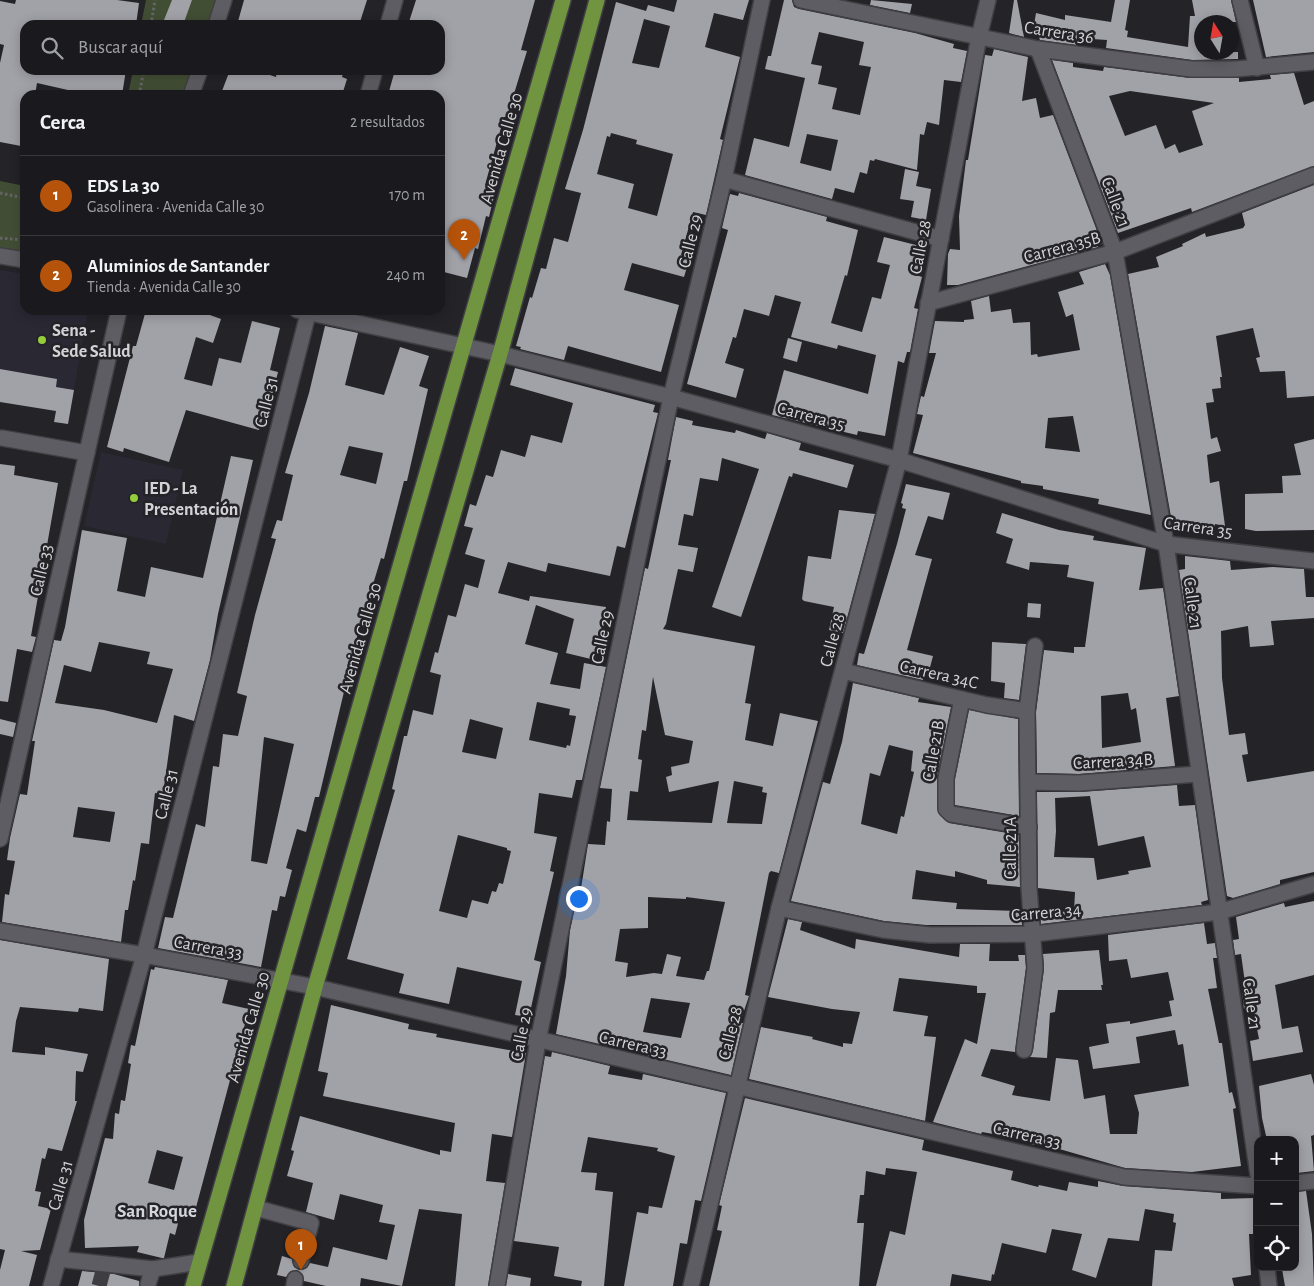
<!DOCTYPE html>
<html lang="es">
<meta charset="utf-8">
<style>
body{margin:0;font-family:"Alegreya Sans",sans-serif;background:#232327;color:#f1f3f6}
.controls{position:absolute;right:15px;bottom:15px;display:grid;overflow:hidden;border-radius:10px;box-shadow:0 2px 12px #0003}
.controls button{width:45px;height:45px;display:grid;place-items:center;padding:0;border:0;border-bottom:1px solid #38383c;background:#1a1a1e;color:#f1f3f6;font:25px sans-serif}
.compass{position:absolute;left:1194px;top:15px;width:45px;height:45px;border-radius:50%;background:#1a1a1e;box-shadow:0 2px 12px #0003;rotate:349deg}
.you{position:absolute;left:578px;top:898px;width:18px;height:18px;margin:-12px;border:4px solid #fff;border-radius:50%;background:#1a73e8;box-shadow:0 0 0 8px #1a73e833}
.badge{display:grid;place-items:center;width:32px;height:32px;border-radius:50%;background:#b45309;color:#fff;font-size:16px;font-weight:700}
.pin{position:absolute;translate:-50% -41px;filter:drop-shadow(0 1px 2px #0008)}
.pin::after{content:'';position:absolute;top:26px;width:18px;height:15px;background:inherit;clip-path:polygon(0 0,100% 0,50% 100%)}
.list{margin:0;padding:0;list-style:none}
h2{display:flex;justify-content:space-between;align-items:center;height:65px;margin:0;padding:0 20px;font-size:21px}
h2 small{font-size:16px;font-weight:400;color:#9fa1a4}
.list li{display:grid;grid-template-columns:32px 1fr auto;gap:15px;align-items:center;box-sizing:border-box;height:80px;padding:0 20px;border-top:1px solid #38383c}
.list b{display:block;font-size:19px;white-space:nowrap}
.list p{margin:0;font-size:16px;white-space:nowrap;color:#9fa1a4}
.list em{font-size:16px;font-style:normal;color:#9fa1a4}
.icon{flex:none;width:28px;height:28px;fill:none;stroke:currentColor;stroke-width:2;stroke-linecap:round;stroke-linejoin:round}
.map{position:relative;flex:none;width:1314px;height:1286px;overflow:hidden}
.search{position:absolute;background:#1a1a1e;box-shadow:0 2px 12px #0003;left:20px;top:20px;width:425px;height:55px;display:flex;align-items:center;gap:12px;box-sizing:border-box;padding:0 18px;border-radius:15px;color:#9fa1a4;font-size:19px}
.panel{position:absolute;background:#1a1a1e;box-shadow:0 2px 12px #0003;left:20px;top:90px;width:425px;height:225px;border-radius:15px}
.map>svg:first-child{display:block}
.built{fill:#2a2833}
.green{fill:#424e34}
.building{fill:#a1a1a8;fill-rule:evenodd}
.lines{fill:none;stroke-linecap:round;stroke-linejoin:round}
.minor-tunnel{stroke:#3d3d42;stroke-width:15;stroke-dasharray:15 8;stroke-linecap:butt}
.minor-casing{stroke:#404044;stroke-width:18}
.highway-casing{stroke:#404044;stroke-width:18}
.path{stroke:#656569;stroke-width:3;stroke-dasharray:2.5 2.5;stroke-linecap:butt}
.minor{stroke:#5d5d63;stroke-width:15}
.highway{stroke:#719441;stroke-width:15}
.poi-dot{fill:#95cc3b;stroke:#232328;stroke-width:2}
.labels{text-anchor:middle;stroke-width:5;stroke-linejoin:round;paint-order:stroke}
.street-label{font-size:18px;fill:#d3d3d6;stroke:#232328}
.poi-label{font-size:18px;font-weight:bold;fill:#d3d3d6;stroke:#232328;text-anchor:start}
.neighbourhood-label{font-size:19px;font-weight:bold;fill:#d5d5dc;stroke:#232328}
</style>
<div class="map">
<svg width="1314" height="1286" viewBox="0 0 1314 1286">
<rect width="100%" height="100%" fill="#232328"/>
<g class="built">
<polygon points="0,270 25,274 25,310 88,310 74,390 56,387 57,379 0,369"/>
<polygon points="101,452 183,470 166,544 84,526"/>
</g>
<g class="green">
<polygon points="146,0 219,0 211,25 141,25"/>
<polygon points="133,70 196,70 187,95 128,95"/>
<polygon points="0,181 25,186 25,260 0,256"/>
</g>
<g class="building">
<polygon points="16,0 117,0 139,3 136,25 25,25 25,70 126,70 122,95 90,95 37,83 35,95 25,95 25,126 21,146 0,142 0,63 4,45 0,44 0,1 15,4"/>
<polygon points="172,0 192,0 183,25 162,25"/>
<polygon points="244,0 367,0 359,25 237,25"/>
<polygon points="416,0 535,0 521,50 527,51 507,117 504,117 485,185 496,188 489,217 486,216 478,249 475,248 467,278 440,271 440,95 388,95 395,70 440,70 440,25 408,25"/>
<path d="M677 0H749L743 20 714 13 705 47 740 57 720 139 723 140 706 215 693 212 681 255 690 257 684 277 632 263 624 290 679 305 661 372 568 346 564 360 520 349 521 347 516 346 530 297 532 298 541 268 546 269 554 238 568 242 581 193 565 189 583 130 616 2 646 11 648 5 674 12ZM644 19 670 26 659 68 632 63ZM611 133 637 140 636 144 673 154 657 216 628 208 634 184 597 174 607 136 610 137Z"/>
<path d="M784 0H792L794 7 799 9 915 33 954 44 953 48 967 51 961 82 944 80 939 125 927 122 924 135 920 134 917 170 875 159 874 161 870 160 867 174 860 172 854 193 835 188 832 199 745 175 754 138 789 147 805 78 765 69 768 56H771ZM819 32 864 42 859 65 871 67 860 115 832 109 837 88 818 84 822 66 811 64ZM807 134 838 140 831 171 800 163Z"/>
<polygon points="871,0 912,4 910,13 870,5"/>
<polygon points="1014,0 1017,0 1024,37 1009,33"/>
<polygon points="1115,0 1130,0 1125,30 1128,31 1127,37 1188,47 1190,16 1195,16 1192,0 1231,0 1236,22 1202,22 1202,52 1238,52 1238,59 1192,60 1106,48 1107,40 1077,38 1076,45 1040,40 1034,25 1036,13 1065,20 1065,15 1111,22"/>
<polygon points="1253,0 1314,0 1314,52 1266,57"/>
<polygon points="994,49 1028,57 1022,101 1036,98 1040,118 1053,115 1102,244 1098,245 1098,247 958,285 947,285 948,254 950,249 960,250 959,216 966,160 968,160 985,55 992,56"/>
<path d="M1052 60 1073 63V67L1103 71 1104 67 1190 78H1239V82L1271 79 1270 75 1294 73 1304 105 1314 101V166L1192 212 1191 208 1118 233ZM1130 91 1214 103 1192 111 1203 145 1179 153 1175 144 1165 149 1156 125 1125 136 1109 96Z"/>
<polygon points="230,70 255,70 276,77 277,70 344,70 342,77 347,79 342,95 234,95 222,91"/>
<polygon points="905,169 919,172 916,186 931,189 926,220 911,217 914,201 900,199"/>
<polygon points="1314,185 1314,396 1287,398 1285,371 1260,372 1256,358 1260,357 1253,328 1216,336 1222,377 1220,377 1221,388 1212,389 1214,402 1206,403 1211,439 1217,437 1221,451 1207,455 1210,483 1219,481 1225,526 1215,524 1214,529 1172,524 1173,517 1171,517 1128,274 1159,267 1156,257 1183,246 1182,244 1205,233 1206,237 1243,228 1245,225 1242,213"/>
<polygon points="739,193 827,217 826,221 858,230 847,276 845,275 831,323 862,332 872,297 881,299 890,265 877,262 884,237 924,247 916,275 922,277 914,308 918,309 910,352 907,352 904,363 898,361 885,436 858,431 857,435 772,415 784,370 868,394 876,355 838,345 837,349 791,337 801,302 775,295 769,316 744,309 736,338 733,337 725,363 744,369 736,398 687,384 728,230 722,228 730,194 738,196"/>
<path d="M1105 264 1110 275 1151 515 1098 504 1099 499 1043 489V486L1021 483V481L913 453 923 415 917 414 921 396 924 397 936 353H929L935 321 964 322V320L974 319 971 301 989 296 991 312 1011 309 1013 323 1030 322 1031 355 1037 354 1038 357 1080 350 1073 314 1066 317 1058 292 1084 284 1079 272ZM1073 416 1080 452 1045 448 1048 418Z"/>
<polygon points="146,310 196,310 221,319 213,343 196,337 184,379 212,386 219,358 241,363 252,321 280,328 270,370 278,372 269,408 266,407 259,430 186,410 169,462 124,448 123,452 107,447 133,346 136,346"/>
<path d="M325 326 358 333 345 385 384 395 400 347 429 356 419 386 428 389 407 481H404L384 559 381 558 357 637 319 797H315L306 832 297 829 286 868 292 870 285 897 280 896 277 911 272 910 261 967 158 948 165 917 173 918 196 824 205 827 213 766 219 767 223 734 238 736 247 696 237 693 255 615 276 539 271 538 277 520 282 521 293 475 285 473 309 393ZM349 446 383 453 376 484 340 475ZM264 737 294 744 267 864 251 861Z"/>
<polygon points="788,338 802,342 797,362 783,358"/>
<path d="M515 368 655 405 653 412 658 413 625 548 617 546 610 576 548 563 546 572 508 562 498 593 529 601 530 596 606 607 595 660 566 653 574 619 536 605 525 644 558 653 550 684 580 689 584 663 606 667 582 780H576L572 798 539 793 534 833 557 837 550 871 554 872 534 960 541 962 529 1017 515 1015 522 981 457 967 449 1004 399 993 404 974 347 959 395 790 392 789 404 736H407L413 710 433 715 441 675 430 672 435 652 438 653 448 615 456 617 465 584 478 588 485 560 465 554 473 528 464 526 470 504 476 506 486 475 493 477 501 450 525 457 531 435 562 443 573 403 510 385ZM537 702 570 709 569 715 576 716 570 746 567 745 566 748 529 740ZM470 719 503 728 496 759 462 752ZM458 835 507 848V850L511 851 503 884 499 883 496 892 492 891 488 904 472 900 467 918 439 911Z"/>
<polygon points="0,369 57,379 56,387 74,390 68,424 54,422 56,411 0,402"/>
<path d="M676 417 693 421 692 425 735 433 736 430 765 439 767 433 801 443 799 450 854 465 847 488 793 473 792 477 789 476 741 617 712 607 759 469 722 458 718 481 700 478 693 516 684 514 678 545 698 548 693 572 678 569 666 624 663 629 755 646 745 703 751 704 745 740 773 746 780 713 818 721 779 873 771 871 769 873 745 995 749 996 740 1023H743L731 1075 646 1055 647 1048 615 1041 613 1047 556 1034 566 976 570 930 578 895H580L588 844 605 845 607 821 610 822 612 789 600 788 645 568 648 569 671 460H668ZM653 677 665 735 693 741 689 763 671 767 672 775 666 777 669 792 719 781 712 823 627 820 630 791 638 792 642 760 638 759 642 730 646 731ZM734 781 763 787 762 792 767 793 762 824 727 823ZM648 897 686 899V897L725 902 709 971H707L704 980 676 976 681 957 667 954 662 974 654 973 626 977 628 963 615 961 620 929 648 928ZM651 998 690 1003 681 1038 643 1032Z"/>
<polygon points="1314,439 1314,530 1256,531 1245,529 1245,494 1283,493 1282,476 1301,475 1294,444"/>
<path d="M231 456 253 460 218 614 210 660 194 721 174 715 163 794 155 793 149 844 141 843 135 881 133 880 128 910H125L121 942 2 922 5 894 9 895 15 861 7 860 10 838 20 794 27 795 35 741H32L54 640 61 641 65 627 82 530 127 538 117 591 145 597 151 567 203 578ZM99 642 150 652 147 664 173 669 157 723 104 710 55 703 64 665 91 672ZM78 807 115 812 110 842 73 837Z"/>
<polygon points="0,464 15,466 14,475 58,483 31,636 36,637 32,652 17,649 8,702 0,701"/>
<polygon points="906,484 950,493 943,520 928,516 915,555 932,559 907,650 933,656 928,675 924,674 923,680 857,665 859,653 864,654 897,544 906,509 902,508 903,504 901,503"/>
<polygon points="839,510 875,514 843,633 829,630 834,607 804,601 802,599 808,556 831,559"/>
<path d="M1002 513 1059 530 1094 536 1093 540 1146 548 1139 590 1163 588 1179 696 1166 698 1175 766 1079 774 1037 773 1036 712 1044 650 1074 653V647H1085L1094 582 1067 577 1069 565 1030 562 1029 570 1006 563 1013 539 996 533ZM1128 693 1131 710 1136 708 1141 742 1102 748 1101 696Z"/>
<polygon points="1185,556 1230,561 1231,570 1273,567 1304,569 1306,597 1314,597 1314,618 1271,621 1274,645 1250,647 1248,626 1221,631 1222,678 1229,735 1245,733 1248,754 1242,755 1247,782 1314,771 1314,872 1280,880 1280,884 1233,898 1227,896 1179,570 1185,569"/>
<polygon points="1028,603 1041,604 1040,618 1027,617"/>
<polygon points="992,642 1026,644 1019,700 1004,698 1005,683 991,681"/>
<path d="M853 683 919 698 918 702 951 707 937 776 938 813 949 823 1019 835 1020 887 987 884V880L955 871V877L916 870 912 899 957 903 956 909 1021 911 1022 925H926L884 921 791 901 823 782 830 784 842 742ZM889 745 913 751 911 771 914 772 904 817 901 816 897 834 861 824 870 773 880 776Z"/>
<polygon points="969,710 1018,719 1019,816 955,805 955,779"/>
<polygon points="0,719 16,723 13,737 0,734"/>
<path d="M1177 785 1179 806 1195 805 1208 900 1201 902 1202 905 1041 924 1040 911 1074 912 1075 892 1038 888 1037 792H1080ZM1090 796 1098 846 1144 836 1151 867 1128 871 1129 874 1097 880 1094 858 1054 857 1056 831 1055 798Z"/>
<polygon points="1314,901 1314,975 1275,985 1282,1029 1298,1026 1303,1052 1253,1061 1250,1041 1259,1039 1253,1008 1244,1009 1242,990 1246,990 1241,954 1235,955 1233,940 1239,939 1236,917 1284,903 1285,907"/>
<polygon points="788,919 802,922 800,930 855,949 856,939 959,957 960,944 990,944 989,961 1019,961 1018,955 1025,955 1026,968 1015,1052 991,1049 981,1076 1015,1086 1012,1095 1050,1101 1056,1058 1078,1060 1084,1099 1105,1095 1110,1134 1137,1134 1139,1113 1134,1095 1189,1086 1183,1044 1178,1045 1175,1030 1136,1037 1140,1063 1093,1069 1089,1047 1109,1043 1106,1024 1130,1021 1130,1024 1172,1016 1169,1001 1174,1000 1168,972 1131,978 1127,959 1109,961 1108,935 1204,923 1207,944 1215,943 1217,958 1213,958 1217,988 1208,989 1219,1043 1222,1043 1229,1093 1232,1092 1236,1108 1233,1109 1241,1166 1192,1172 1125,1168 1049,1146 1029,1144 1029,1140 982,1132 981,1134 933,1122 965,1039 977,1044 986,993 977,993 977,986 899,978 893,1011 928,1016 924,1036 936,1037 925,1121 749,1079 761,1027 813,1037 812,1039 843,1047 843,1043 852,1044 860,1012 832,1009 768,997"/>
<polygon points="0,940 109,959 103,1011 79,1008 78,1012 20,1007 16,1021 12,1052 45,1055 45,1047 88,1054 83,1072 76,1071 75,1101 77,1101 62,1151 48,1148 45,1159 42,1158 35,1191 41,1192 38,1206 51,1209 40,1250 21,1251 37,1255 29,1286 0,1286 0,1270 5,1250 0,1249"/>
<polygon points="1099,950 1103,985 1101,985 1102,990 1058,990 1055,1012 1050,1013 1047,1058 1030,1057 1033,1051 1044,969 1043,954"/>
<path d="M155 967 228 980 222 1003 249 1009 194 1215 181 1212 175 1235 170 1233 164 1258H162L137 1252 139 1246 85 1248 84 1220 105 1138 113 1139 115 1113 119 1114 121 1100 125 1101 131 1064 128 1063 131 1045 135 1046 151 969 154 970ZM157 1150 183 1157 174 1190 148 1183Z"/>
<polygon points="331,1005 409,1024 408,1029 437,1034 436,1037 526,1053 512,1137 492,1134 486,1181 505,1183 488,1286 455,1286 462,1214 419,1209 402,1286 361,1278 360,1286 326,1286 304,1281 303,1275 297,1270 291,1271 286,1277 277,1275 282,1256 292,1259 294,1267 299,1270 307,1268 310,1263 328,1267 333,1247 387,1260 395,1225 379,1222 383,1205 340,1194 334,1220 306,1212 313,1183 287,1176 294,1151 291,1150 300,1116 440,1155 440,1150 451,1152 455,1123 323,1096 328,1073 318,1071"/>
<polygon points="552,1052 610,1066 608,1074 642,1080 643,1074 726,1093 701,1201 695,1200 687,1244 680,1243 673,1286 624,1286 637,1212 648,1214 649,1206 662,1208 675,1156 657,1151 658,1148 588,1137 581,1172 597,1173 595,1190 613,1192 604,1286 581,1286 582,1281 554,1276 559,1247 514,1241 545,1056 551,1057"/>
<polygon points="1311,1074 1314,1085 1314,1135 1311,1136 1314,1171 1297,1173 1295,1140 1267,1140 1262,1118 1259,1086"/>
<polygon points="745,1098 924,1140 922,1150 1013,1171 1011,1180 1038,1187 1039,1185 1067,1191 1069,1182 1098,1187 1098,1181 1123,1186 1221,1193 1221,1199 1253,1198 1253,1234 1249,1234 1251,1275 1232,1278 1234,1286 1152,1286 1155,1250 1172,1251 1176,1223 1173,1222 1174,1214 1145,1209 1139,1241 1108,1238 1096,1278 1072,1270 1082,1234 1052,1229 1046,1253 1002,1243 994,1275 992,1274 991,1281 952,1274 950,1286 876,1286 890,1231 905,1235 917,1172 886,1168 885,1175 866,1171 864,1195 860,1195 857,1223 864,1223 859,1286 709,1286 722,1231 717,1230 722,1206 719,1205"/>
<polygon points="1306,1191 1312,1234 1314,1286 1285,1286 1282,1269 1295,1267 1295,1192"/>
<polygon points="82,1271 114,1274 139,1281 139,1286 78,1286"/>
<polygon points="508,1274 531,1278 530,1286 506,1286"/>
</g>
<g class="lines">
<polyline class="minor-tunnel" points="99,1286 103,1271"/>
<defs>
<g id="minor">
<polyline points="801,0 1038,49 1191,69 1236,69 1314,62"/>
<polyline points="1240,0 1257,68"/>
<polyline points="216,25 224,0"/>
<polyline points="388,25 395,0"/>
<polyline points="1038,49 1115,252 1166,544 1258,1175"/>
<polyline points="191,95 200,70"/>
<polyline points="368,95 375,70"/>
<polyline points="724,179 941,239"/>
<polyline points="0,256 25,260"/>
<polyline points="928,303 1115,252 1314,175"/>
<polyline points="297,310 500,354 671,397 899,460 1166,544 1314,561"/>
<polyline points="2,438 87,453"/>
<polyline points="843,671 987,705 1027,711"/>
<polyline points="962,699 946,778 946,809 951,814 1029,827"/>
<polyline points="1029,782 1079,783 1198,774"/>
<polyline points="0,839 119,310"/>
<polyline points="779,908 883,930 930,935 1034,934 1219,912 1314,884"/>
<polyline points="0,931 144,955 315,987 1124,1177 1258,1186"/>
<polyline points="1024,1050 1035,968 1029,888 1027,711 1035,646"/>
<polyline points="1295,1183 1314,1181"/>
<polyline points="256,1208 311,1223 301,1261"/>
<polyline points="58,1259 153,1269 199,1262"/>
<polyline points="1267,1267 1269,1286"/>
<polyline points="148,1284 153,1269"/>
<polyline points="51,1286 144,955 309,310"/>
<polyline points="294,1286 295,1279"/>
<polyline points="497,1286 538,1041 671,397 724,179 762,0"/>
<polyline points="691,1286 779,908 899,460 979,37 988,0"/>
</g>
<g id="highway">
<polyline points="193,1286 563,0"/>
<polyline points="234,1286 315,987 500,354 597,0"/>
</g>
</defs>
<use href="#minor" class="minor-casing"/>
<use href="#highway" class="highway-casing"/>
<g class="path">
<polyline points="151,25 155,0"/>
<polyline points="139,95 144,70"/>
<polyline points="0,193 25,198"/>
<polyline points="0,238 25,240"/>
</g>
<use href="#minor" class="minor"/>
<use href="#highway" class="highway"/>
</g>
<g class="poi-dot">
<circle cx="42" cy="340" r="5"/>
<circle cx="134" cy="498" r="5"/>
</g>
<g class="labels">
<g class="street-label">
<text transform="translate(1059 32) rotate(9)" y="6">Carrera 36</text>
<text transform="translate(501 148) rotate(-74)" y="6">Avenida Calle 30</text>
<text transform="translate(1116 202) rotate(69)" y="6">Calle 21</text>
<text transform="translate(690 241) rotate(-76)" y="6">Calle 29</text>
<text transform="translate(920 247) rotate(-79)" y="6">Calle 28</text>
<text transform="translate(1062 247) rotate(-15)" y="6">Carrera 35B</text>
<text transform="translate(266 402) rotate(-76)" y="6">Calle 31</text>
<text transform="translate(811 416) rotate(15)" y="6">Carrera 35</text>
<text transform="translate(1198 527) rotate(8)" y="6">Carrera 35</text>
<text transform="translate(41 570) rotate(-77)" y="6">Calle 33</text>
<text transform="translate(1193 603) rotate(82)" y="6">Calle 21</text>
<text transform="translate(602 637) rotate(-78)" y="6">Calle 29</text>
<text transform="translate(360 638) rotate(-74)" y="6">Avenida Calle 30</text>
<text transform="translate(832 640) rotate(-75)" y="6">Calle 28</text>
<text transform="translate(939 674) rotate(13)" y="6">Carrera 34C</text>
<text transform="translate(933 751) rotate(-80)" y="6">Calle 21B</text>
<text transform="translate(1113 761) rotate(-3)" y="6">Carrera 34B</text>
<text transform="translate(166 794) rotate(-76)" y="6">Calle 31</text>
<text transform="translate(1010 848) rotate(-90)" y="6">Calle 21A</text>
<text transform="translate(1046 912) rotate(-5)" y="6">Carrera 34</text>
<text transform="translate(208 947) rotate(10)" y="6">Carrera 33</text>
<text transform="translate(1252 1004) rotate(82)" y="6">Calle 21</text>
<text transform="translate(248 1027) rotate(-74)" y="6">Avenida Calle 30</text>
<text transform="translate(730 1033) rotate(-76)" y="6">Calle 28</text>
<text transform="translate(521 1034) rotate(-79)" y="6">Calle 29</text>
<text transform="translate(633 1044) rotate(13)" y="6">Carrera 33</text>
<text transform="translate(1027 1135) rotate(13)" y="6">Carrera 33</text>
<text transform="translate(60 1185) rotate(-74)" y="6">Calle 31</text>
</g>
<g class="poi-label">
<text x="52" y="336">Sena -<tspan x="52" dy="21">Sede Salud</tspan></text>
<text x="144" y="494">IED - La<tspan x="144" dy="21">Presentación</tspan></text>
</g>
<g class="neighbourhood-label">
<text x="157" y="1217">San Roque</text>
</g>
</g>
</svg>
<div class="controls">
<button>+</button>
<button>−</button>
<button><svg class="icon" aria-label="locate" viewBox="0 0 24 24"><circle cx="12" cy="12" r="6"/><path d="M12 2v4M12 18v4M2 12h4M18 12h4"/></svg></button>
</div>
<svg class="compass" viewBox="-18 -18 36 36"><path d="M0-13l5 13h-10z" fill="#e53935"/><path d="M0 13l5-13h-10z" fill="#9fa1a4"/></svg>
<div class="you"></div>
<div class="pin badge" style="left:301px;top:1270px">1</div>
<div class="pin badge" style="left:464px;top:260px">2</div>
<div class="search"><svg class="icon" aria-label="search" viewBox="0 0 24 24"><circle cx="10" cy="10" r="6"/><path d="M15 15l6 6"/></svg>Buscar aquí</div>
<section class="panel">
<h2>Cerca<small>2 resultados</small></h2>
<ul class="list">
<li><span class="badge">1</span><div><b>EDS La 30</b><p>Gasolinera · Avenida Calle 30</p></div><em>170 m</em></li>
<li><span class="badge">2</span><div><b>Aluminios de Santander</b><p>Tienda · Avenida Calle 30</p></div><em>240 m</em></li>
</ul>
</section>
</div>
